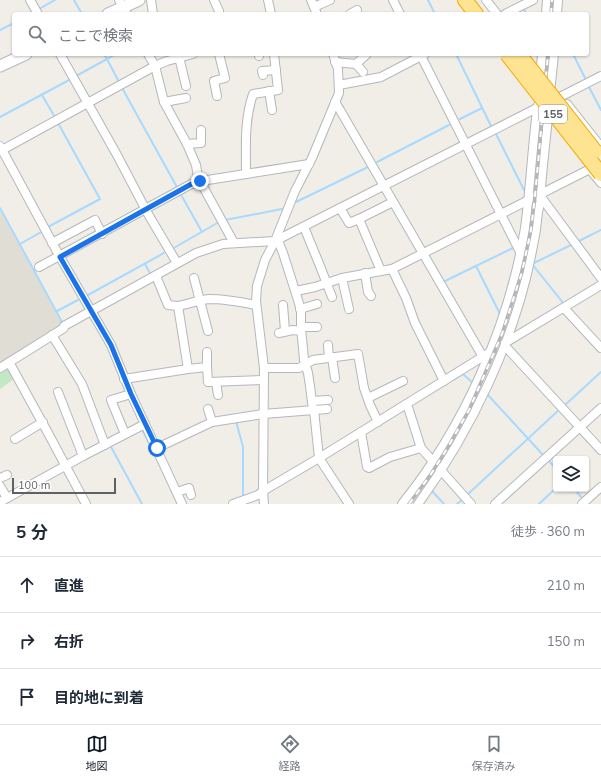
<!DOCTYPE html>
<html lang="ja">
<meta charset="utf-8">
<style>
body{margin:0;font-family:Mulish,"Noto Sans JP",sans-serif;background:#f2f2f3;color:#1f2937}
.controls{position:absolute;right:12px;bottom:12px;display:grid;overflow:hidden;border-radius:4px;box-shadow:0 1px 3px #0004}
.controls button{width:36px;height:36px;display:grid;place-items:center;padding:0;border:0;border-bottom:1px solid #e0e1e3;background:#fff;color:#1f2937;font:20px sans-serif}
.scale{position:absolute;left:12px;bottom:10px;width:104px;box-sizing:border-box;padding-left:4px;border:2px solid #5e6267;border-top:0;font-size:11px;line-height:14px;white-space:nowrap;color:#5e6267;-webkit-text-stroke:3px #fff;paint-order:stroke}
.stop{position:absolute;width:12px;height:12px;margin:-9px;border:3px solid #1a73e8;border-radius:50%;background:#fff}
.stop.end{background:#1a73e8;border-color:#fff;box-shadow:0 1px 4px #0008}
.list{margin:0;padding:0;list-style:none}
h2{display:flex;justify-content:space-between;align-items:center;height:52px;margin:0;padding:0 16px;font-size:17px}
h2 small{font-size:13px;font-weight:400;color:#747a83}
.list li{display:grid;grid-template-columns:26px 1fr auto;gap:12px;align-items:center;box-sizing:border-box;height:56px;padding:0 16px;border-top:1px solid #e0e1e3}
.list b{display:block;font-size:15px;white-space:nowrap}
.list em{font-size:13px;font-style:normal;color:#747a83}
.icon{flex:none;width:22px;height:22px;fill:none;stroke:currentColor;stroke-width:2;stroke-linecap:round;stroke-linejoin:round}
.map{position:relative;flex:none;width:601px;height:504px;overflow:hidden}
.search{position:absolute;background:#fff;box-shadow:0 1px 3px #0004;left:12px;right:12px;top:12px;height:44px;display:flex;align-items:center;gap:10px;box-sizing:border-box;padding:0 14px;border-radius:4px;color:#747a83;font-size:15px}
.sheet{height:220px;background:#fff}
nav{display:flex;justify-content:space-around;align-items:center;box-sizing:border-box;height:56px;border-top:1px solid #e0e1e3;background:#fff;font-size:11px;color:#747a83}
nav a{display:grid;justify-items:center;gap:2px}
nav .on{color:#111827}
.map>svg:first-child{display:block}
.education{fill:#e0ddd5}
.green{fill:#c3e8c4}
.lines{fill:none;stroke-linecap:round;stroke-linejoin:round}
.stream{stroke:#a8d9ff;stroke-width:2}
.street-casing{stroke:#b4b7bb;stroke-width:10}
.secondary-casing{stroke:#b5b9be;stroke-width:13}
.highway-casing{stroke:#f7ab00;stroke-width:16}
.street{stroke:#fff;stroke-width:8}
.secondary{stroke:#fff;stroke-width:11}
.highway{stroke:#fee390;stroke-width:14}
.rail-casing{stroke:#b5b6b7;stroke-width:3.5}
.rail{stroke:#fff;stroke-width:2;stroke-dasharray:6;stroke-linecap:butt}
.highway-bridge-casing{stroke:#f7ab00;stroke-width:16;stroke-linecap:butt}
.highway-bridge{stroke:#fee390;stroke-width:14}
.route{stroke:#1a73e8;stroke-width:5}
.labels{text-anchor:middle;stroke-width:3;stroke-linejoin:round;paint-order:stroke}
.shield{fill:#fff;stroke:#8e9195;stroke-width:1}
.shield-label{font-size:11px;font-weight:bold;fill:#5e6267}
</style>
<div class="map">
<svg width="601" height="504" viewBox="0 0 601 504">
<rect width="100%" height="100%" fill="#f0eee7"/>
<polygon class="education" points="0,210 63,325 0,365"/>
<polygon class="green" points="8,368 14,379 0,389 0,373"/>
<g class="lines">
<g class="stream">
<polyline points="74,0 82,14"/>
<polyline points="428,0 435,14"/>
<polyline points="39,9 55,0"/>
<polyline points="524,9 526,14"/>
<polyline points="0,30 14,23"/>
<polyline points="116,54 107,59 119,82"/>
<polyline points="456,54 492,128"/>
<polyline points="573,54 586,80"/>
<polyline points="76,76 107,59 104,54"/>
<polyline points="588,85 601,110"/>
<polyline points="121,86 178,189"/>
<polyline points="42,95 56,119"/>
<polyline points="0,117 71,79"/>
<polyline points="460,119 482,108"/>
<polyline points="495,132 526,194"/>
<polyline points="377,162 449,125"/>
<polyline points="180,193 202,232"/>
<polyline points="296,202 370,166"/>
<polyline points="0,208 62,322"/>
<polyline points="225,220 282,209"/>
<polyline points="46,228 100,199 58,123"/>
<polyline points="577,242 601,230"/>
<polyline points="20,244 43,231"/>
<polyline points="172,249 219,222"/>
<polyline points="145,264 151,275"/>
<polyline points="476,266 500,314"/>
<polyline points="443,282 515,247"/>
<polyline points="88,295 164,253"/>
<polyline points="564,304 532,264 573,244"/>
<polyline points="57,311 78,300"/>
<polyline points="453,380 463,374 473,383"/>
<polyline points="488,395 544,456"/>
<polyline points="565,405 601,372"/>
<polyline points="236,421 243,447 243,497"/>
<polyline points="140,430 142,429 151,447 152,447"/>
<polyline points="110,445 142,504"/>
<polyline points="549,461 556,469"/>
<polyline points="574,489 583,499"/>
<polyline points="431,490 444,504"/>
<polyline points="467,495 560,409"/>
<polyline points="457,504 463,499"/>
<polyline points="539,504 556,488"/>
</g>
<defs>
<g id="street">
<polyline points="30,0 38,14"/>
<polyline points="119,0 127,14"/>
<polyline points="151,0 153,14"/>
<polyline points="214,0 219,11"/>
<polyline points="268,0 271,14"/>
<polyline points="311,0 317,14"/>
<polyline points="393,0 400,14"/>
<polyline points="486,0 497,14"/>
<polyline points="314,7 330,0"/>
<polyline points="350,14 357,10"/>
<polyline points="505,14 533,0"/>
<polyline points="546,14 547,0"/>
<polyline points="557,14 558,0"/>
<polyline points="60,54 117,155 148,214 177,263"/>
<polyline points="148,54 155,66 164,102 187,144 196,165 198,177 200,181 234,243"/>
<polyline points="259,54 259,56"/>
<polyline points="420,54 520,252"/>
<polyline points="179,57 186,86"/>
<polyline points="335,62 356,64 366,55"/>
<polyline points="356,64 363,72"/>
<polyline points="263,75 262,71 276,70"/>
<polyline points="540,79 542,54"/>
<polyline points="339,85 381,77 425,54"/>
<polyline points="269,91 272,110"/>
<polyline points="550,93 554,54"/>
<polyline points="217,96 214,81 225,78 219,54"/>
<polyline points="552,101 601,76"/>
<polyline points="164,102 186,98"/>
<polyline points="335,102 340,110 483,357"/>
<polyline points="567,104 601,147"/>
<polyline points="187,144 201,143 201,130"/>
<polyline points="0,146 60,257 111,345 131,394 182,504"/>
<polyline points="2,150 155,66 167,61 193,54"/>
<polyline points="592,172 601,183"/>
<path d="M246 174C246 146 244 121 253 94L278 90 274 54"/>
<polyline points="541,197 601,278"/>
<polyline points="340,208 349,223 359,219 393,202"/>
<polyline points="359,219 381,271"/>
<polyline points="304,227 320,266 332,297"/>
<polyline points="275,241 279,243 283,253 298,300 301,311 301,329 303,348 304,360 308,373 310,386 313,410"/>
<polyline points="52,243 95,220 102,234"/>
<polyline points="39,267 195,182 309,164"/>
<polyline points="392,269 406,298 415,323 444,381"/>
<polyline points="365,273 368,292 371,296"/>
<polyline points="156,276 168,305 178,306 188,369"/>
<polyline points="194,278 200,301 208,331"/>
<polyline points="342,278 349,309"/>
<polyline points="296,291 315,287 342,278 392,269 590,169"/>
<polyline points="283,305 285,331"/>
<path d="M178 306C188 304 199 300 209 299 225 299 241 302 256 305"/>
<polyline points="564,308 601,348"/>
<polyline points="300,309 317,304"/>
<polyline points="301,327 317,327"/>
<polyline points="279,333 293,330 301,331"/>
<polyline points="52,335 82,384 105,445"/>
<polyline points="505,343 601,285"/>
<polyline points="328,345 329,358"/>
<polyline points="505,346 601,450"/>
<polyline points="207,352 207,367"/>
<polyline points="332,357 335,378"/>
<polyline points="9,362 48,433 86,504"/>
<polyline points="0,368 64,328 64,326 196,253 223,244 275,241 537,108"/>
<polyline points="264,368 299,368 313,360 358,354 364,388 370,405 378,422"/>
<polyline points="124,379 188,369 207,367 208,382 264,380"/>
<polyline points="216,382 218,395"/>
<polyline points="58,392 83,456"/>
<polyline points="368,398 403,381"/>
<polyline points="312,401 328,400"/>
<polyline points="407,404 421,448 471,504"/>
<polyline points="208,409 212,422"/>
<polyline points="314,410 319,458 349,504"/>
<polyline points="361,432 367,467 369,468 390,457 421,448"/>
<polyline points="125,434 111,400 131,394"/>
<polyline points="15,439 43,422"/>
<polyline points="157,448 212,422 263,414 327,409"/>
<polyline points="0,478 7,475"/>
<polyline points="0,486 7,498"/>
<polyline points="177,492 189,488 191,495"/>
<polyline points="0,502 83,456 145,424"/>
<polyline points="233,504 258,495 263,491 319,458 492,351"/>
<polyline points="264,504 263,491 264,368 256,301 257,286 265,260 275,241 295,191 312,158 339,93 338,69 333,54"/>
<path d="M402 504C464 427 509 326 525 228 529 198 531 168 534 138 535 127 536 116 538 105"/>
<path d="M418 504C471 431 515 340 532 251 535 238 537 225 538 212 539 207 541 202 541 197 541 190 541 183 542 176 544 153 547 130 549 107"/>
<polyline points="495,504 601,408"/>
<polyline points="582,504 601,487"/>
</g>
<g id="secondary">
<polyline points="108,14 139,0"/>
<polyline points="0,66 26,54"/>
</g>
<polyline id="highway" points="465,0 476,14"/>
</defs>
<use href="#street" class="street-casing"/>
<use href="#secondary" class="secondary-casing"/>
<use href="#highway" class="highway-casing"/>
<use href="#street" class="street"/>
<use href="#secondary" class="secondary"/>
<use href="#highway" class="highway"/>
<defs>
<g id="rail">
<polyline points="551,14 552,0"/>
<polyline points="409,504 431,474 445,452 469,410 502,334 522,272 531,230 535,196 548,54"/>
</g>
</defs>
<use href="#rail" class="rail-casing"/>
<use href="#rail" class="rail"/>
<defs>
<g id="highway-bridge">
<polyline points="507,54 601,174"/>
<polyline points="519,54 595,151"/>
</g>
</defs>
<use href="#highway-bridge" class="highway-bridge-casing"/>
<use href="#highway-bridge" class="highway-bridge"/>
</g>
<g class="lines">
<polyline class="route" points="157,448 131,394 111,345 60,257 195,182 200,181"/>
</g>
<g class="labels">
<rect class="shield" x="539" y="105" width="28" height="18" rx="3"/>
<g class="shield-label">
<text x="553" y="118">155</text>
</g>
</g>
</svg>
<div class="controls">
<button><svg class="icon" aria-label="layers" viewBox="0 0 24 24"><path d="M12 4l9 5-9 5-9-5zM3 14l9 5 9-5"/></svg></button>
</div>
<div class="scale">100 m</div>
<div class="stop" style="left:157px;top:448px"></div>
<div class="stop end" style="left:200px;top:181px"></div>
<div class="search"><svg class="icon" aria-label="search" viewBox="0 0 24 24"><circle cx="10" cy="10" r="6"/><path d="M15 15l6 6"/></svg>ここで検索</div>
</div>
<section class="sheet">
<h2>5 分<small>徒歩 · 360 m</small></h2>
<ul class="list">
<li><svg class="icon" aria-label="ahead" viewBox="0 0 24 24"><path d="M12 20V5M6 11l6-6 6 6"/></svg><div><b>直進</b></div><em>210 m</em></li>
<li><svg class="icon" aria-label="right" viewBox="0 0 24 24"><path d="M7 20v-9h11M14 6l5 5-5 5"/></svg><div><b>右折</b></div><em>150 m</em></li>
<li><svg class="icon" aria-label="arrive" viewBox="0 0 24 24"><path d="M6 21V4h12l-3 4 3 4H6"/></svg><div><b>目的地に到着</b></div></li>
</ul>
</section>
<nav>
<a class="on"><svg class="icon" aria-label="map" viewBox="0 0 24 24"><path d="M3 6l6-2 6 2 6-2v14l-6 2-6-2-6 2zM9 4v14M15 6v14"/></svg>地図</a>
<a><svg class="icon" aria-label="directions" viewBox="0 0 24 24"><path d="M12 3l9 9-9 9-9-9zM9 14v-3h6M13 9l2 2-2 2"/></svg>経路</a>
<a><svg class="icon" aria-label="saved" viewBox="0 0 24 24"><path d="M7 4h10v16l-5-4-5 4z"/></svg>保存済み</a>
</nav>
